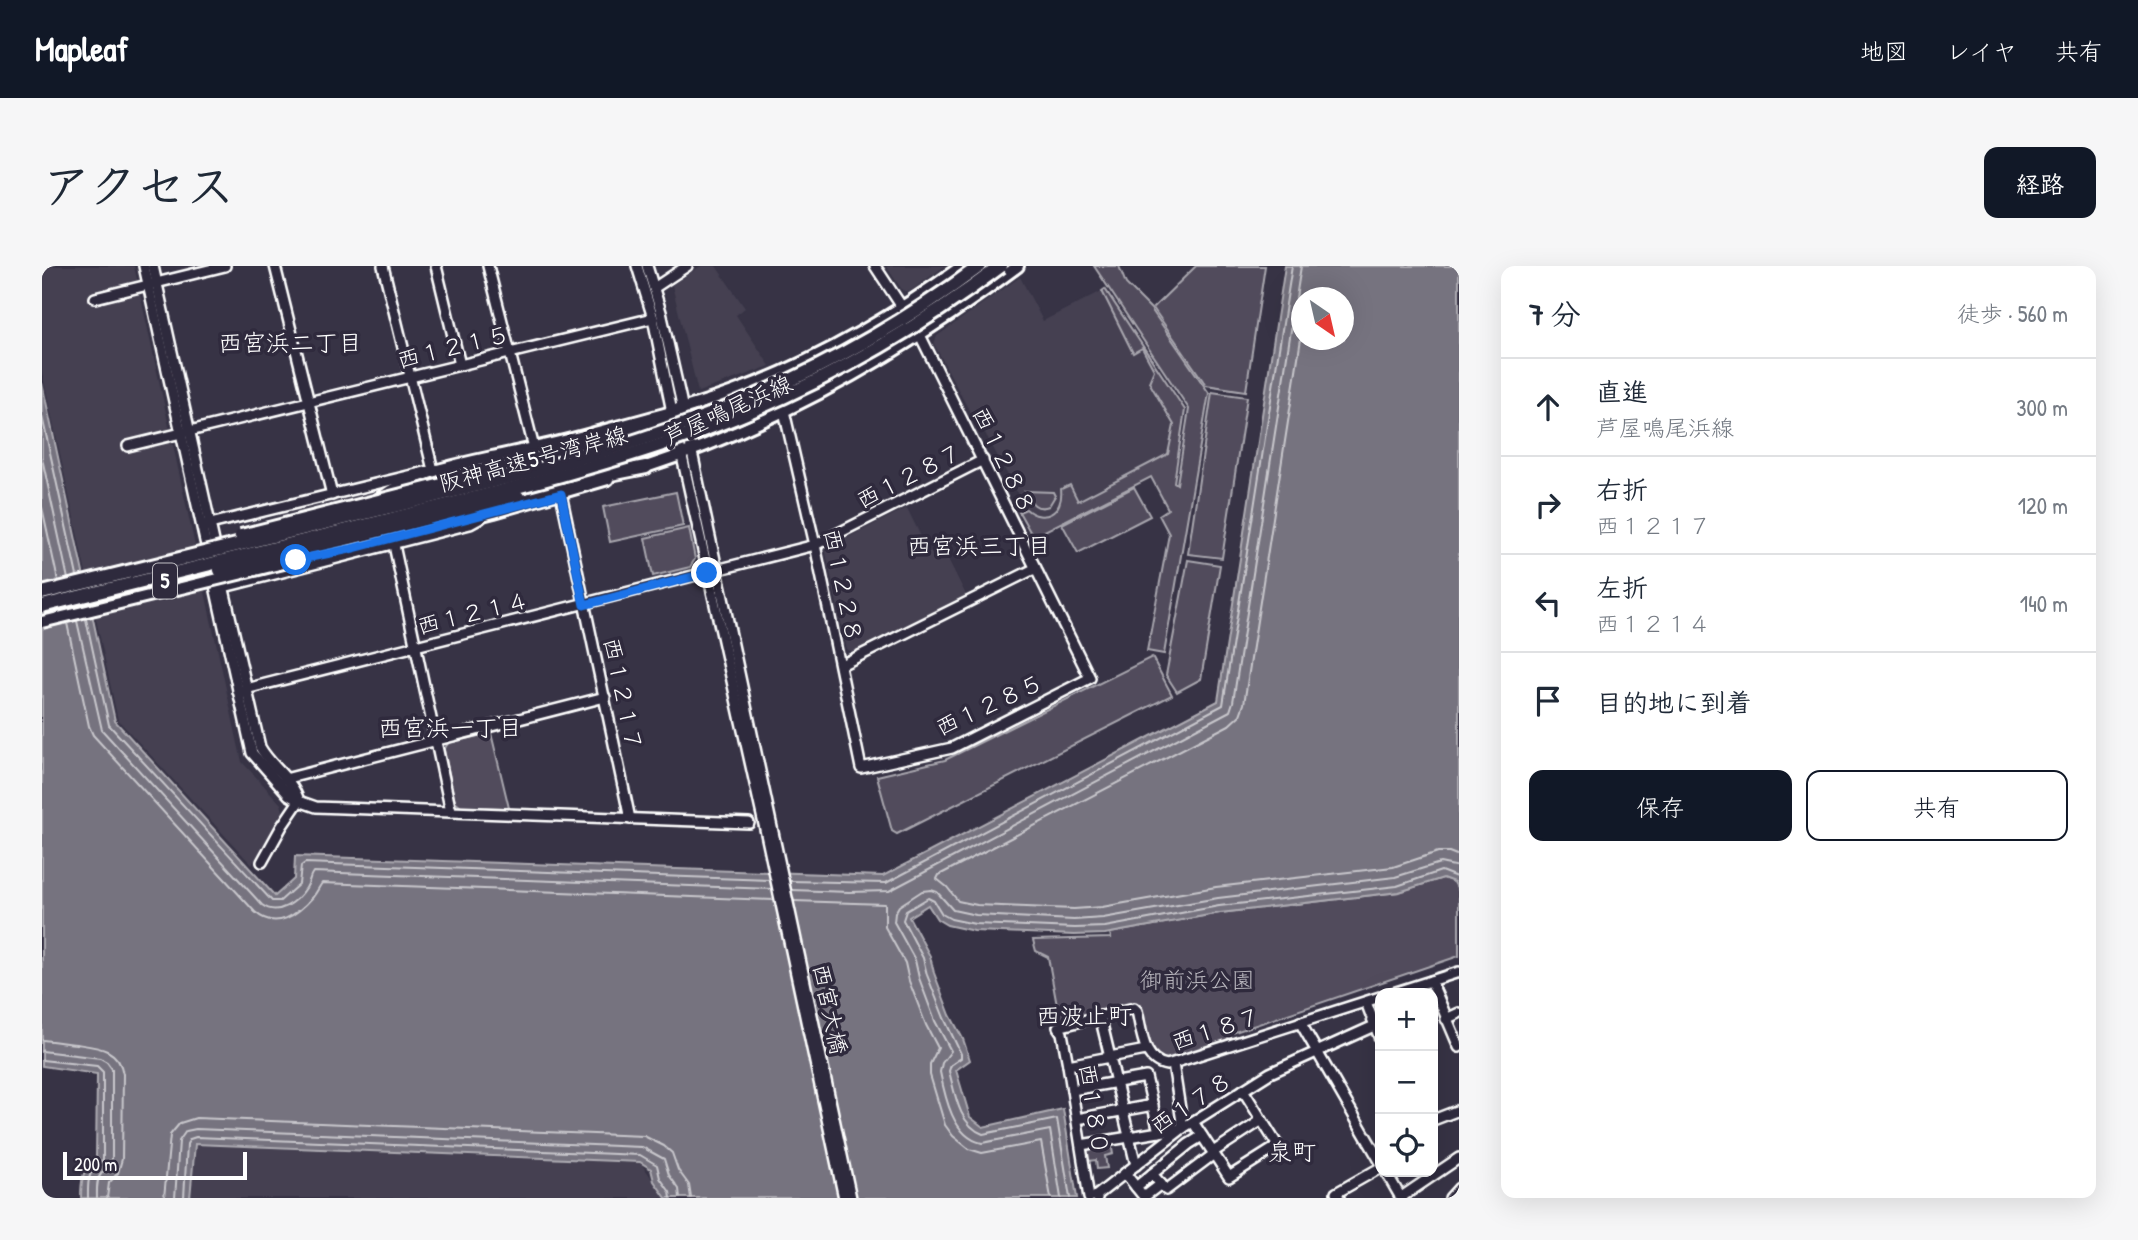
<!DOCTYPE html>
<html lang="ja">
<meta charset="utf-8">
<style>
body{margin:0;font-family:"Patrick Hand","Klee One",sans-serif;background:#f6f6f7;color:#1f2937}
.controls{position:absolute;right:21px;bottom:21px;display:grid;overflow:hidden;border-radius:14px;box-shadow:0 7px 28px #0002}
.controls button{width:63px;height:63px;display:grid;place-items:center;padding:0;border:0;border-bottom:2px solid #e0e1e3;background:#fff;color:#1f2937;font:35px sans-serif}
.compass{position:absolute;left:1249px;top:21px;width:63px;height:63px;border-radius:50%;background:#fff;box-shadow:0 7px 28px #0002;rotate:146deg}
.scale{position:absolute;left:21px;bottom:18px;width:184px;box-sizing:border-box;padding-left:7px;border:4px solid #fff;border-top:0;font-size:19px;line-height:24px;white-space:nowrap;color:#fff;-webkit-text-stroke:5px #2f2a3d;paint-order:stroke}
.stop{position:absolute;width:21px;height:21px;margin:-16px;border:5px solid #1a73e8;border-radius:50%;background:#fff}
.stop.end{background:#1a73e8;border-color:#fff;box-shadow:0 2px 7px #0008}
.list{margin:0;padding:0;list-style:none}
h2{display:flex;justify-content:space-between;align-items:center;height:91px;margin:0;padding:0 28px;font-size:30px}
h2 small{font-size:23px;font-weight:400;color:#747a83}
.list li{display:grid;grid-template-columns:46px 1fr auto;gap:21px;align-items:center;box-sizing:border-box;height:98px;padding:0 28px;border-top:2px solid #e0e1e3}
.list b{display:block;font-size:26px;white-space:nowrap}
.list p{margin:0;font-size:23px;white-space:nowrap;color:#747a83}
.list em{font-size:23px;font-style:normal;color:#747a83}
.actions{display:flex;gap:14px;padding:21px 28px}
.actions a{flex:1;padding:16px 0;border:2px solid #111827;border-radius:14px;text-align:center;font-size:24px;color:#111827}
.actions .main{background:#111827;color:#fff}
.icon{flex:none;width:38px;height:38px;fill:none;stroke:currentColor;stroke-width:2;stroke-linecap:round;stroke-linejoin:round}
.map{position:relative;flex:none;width:1417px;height:932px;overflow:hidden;border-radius:14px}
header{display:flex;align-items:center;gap:42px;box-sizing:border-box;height:98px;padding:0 35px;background:#111827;color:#fff}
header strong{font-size:33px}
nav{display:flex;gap:38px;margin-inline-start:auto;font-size:24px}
.intro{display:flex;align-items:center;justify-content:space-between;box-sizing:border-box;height:168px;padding:0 42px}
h1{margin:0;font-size:49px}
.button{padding:18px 32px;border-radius:14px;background:#111827;color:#fff;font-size:24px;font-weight:700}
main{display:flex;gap:42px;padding:0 42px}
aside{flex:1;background:#fff;border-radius:14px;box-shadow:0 7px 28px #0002}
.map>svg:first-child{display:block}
.built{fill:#444051}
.green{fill:#514c5c;stroke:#a8a6ae;stroke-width:2}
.water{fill:#76737f;stroke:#adabb2;stroke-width:2;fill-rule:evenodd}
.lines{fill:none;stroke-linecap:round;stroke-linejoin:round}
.shore{stroke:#c8c7cc;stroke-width:2}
.minor-casing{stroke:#fff;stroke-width:14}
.major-casing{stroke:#fff;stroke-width:16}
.highway-casing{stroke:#fff;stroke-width:18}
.minor{stroke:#2f2a3d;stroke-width:9}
.major{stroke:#2f2a3d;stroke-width:10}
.highway{stroke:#2f2a3d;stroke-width:12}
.major-bridge-casing{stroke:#fff;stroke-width:16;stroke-linecap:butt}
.highway-bridge-casing{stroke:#fff;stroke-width:18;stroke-linecap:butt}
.major-bridge{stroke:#2f2a3d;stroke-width:10}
.highway-bridge{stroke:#2f2a3d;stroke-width:12}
.route{stroke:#1a73e8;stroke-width:9}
.labels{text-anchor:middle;stroke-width:7;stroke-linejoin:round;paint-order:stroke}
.shield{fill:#2f2a3d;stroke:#c1bfc5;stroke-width:2}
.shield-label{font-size:21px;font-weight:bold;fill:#fff}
.street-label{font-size:23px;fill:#fff;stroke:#2f2a3d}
.park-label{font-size:23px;fill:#b9b7be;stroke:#2f2a3d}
.neighbourhood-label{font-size:24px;fill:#fff;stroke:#2f2a3d}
</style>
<header>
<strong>Mapleaf</strong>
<nav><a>地図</a><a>レイヤ</a><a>共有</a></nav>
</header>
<div class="intro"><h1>アクセス</h1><a class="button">経路</a></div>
<main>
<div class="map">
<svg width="1417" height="932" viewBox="0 0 1417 932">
<rect width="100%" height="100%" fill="#373345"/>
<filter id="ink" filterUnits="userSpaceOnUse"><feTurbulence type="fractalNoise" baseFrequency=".0143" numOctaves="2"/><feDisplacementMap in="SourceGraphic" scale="14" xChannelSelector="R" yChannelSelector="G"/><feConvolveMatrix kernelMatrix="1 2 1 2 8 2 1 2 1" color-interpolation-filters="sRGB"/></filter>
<g filter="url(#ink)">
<g class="built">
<polygon points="0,0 92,0 200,496 239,538 241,545 210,599 76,454 0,106"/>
<polygon points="659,0 674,0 703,42 694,49 728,100 656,126 630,19"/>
<polygon points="844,0 903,0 867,26 860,24"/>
<polygon points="978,11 1001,55 1060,25 1090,86 1099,82 1112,104 1108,116 1132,159 1126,189 992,258 934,150 930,150 892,78 895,70"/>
<polygon points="865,242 887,287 900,281 924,329 812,386 805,384 784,287 785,282"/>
<polygon points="152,878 598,896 624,932 148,932"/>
</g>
<g class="green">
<path d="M1052 0H1077L1084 18 1109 43 1167 127 1122 388 1105 385 1127 268 1117 249 1126 243 1109 211 991 271 977 246 984 243C1001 258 1022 247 1019 223L1028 219 1036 235 1126 188 1132 159 1107 116 1112 104 1100 82 1091 87 1060 25 1063 23 1143 144 1132 216 1135 218 1147 143Z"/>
<polygon points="1154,0 1223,0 1204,125 1164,119 1111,42"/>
<polygon points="1170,126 1205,131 1180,292 1146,288"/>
<polygon points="1092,221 1108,250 1036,287 1020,258"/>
<path d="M983 225 1011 226 1013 230 1007 240C993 245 989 236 983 225Z"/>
<polygon points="634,226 641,260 568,276 561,241"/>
<polygon points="647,262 653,293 648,301 611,310 603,272"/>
<polygon points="1146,294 1178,299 1159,413 1135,426 1124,409"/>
<polygon points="1110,391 1130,429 855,568 850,565 835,510 903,494"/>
<polygon points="449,467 467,542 419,541 413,536 402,484 406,477"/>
<polygon points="1401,612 1412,616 1417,625 1417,690 1187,768 1185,775 1131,794 1122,795 1115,792 1108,784 1098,741 1095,738 1018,756 1006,691 994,685 991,674 1069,672 1068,667 1178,647 1357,626"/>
<polygon points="1069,877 1071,888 1063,890 1065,902 1055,903 1054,894 1046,895 1044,881"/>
</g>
<path class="water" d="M1243 0H1417V625L1412 616 1401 612 1357 626 1178 647 1063 668 1032 669 932 665 905 659 895 653 886 639 867 651 888 690 892 707 908 749 921 773 928 794 914 804 928 851 941 861 1021 843 1035 932H624L612 915 609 903 598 896 153 878 148 932H39C39 916 40 902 54 892L55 808 0 800V117L73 455 233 630 252 613 253 590 841 610 1176 435ZM1260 32H1302V74H1260Z"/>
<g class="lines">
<g class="shore">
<polyline points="1260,66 1202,438 1198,449 1187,459 897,609 895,613 905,621 916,635 935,639 1032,643 1060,641 1174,621 1351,601 1396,586 1407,586 1417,590"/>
<polyline points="0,150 35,310"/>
<polyline points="0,192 26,313"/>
<polyline points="0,241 16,315"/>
<polyline points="44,353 67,459 230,635 238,635 257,618 259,600 263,597 728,614"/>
<path d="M35 355 60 464 220 639C236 651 255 636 264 622 268 616 267 611 271 606L730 623"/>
<path d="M25 357 47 460 51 469 213 646C234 665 255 649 271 631 275 626 277 621 280 617L732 634"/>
<polyline points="748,615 844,617 1181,439 1250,0"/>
<polyline points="750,624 807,626 847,625 1188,445 1191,436 1259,0"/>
<polyline points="752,635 843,638 843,661 863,697 867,715 884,759 896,782 888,798 888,809 903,859 911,870 927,883 940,887 999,876 1009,932"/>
<path d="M0 774C11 775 23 777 34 778 55 781 77 782 81 808L80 893 76 907 67 917 65 932"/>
<path d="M0 785 58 792 65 796 70 803V894C67 902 64 902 59 908 54 914 55 924 55 932"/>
<path d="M0 794 55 800 61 806V893C59 897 56 899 53 902 45 909 46 922 46 932"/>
<polyline points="122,932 128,869 138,857 154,852 602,870 622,880 630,887 636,904 647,919 649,932"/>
<polyline points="133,932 137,875 144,865 154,863 600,881 622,893 627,909 637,923 638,932"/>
<polyline points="142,932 145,878 148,873 154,871 598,889 615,899 618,912 628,926 629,932"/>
<path d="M1019 932 1008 864 940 877C911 871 903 831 898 806L900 797 909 785 893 755 877 712 873 694 852 656 853 647 857 640 880 625 889 624 895 626 911 644 934 649 1032 654 1061 652 1176 632 1353 611 1398 597 1417 601"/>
<path d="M1028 932 1015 853 941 868C917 859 913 828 907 805L909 799 919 792V788L902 752 885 709 881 692 861 654 864 645 886 632 892 635 900 648 909 653 933 658 1033 662 1063 661 1177 640 1355 620 1399 605 1417 612"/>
</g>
<defs>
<g id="minor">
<polyline points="102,0 210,487 247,529 257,535 274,541 707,557"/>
<polyline points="111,0 175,289"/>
<polyline points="233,0 290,229"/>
<polyline points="394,0 418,99"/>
<polyline points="446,0 492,182"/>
<polyline points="595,0 611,52 631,151"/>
<polyline points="605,0 619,46 638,130 809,932"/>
<polyline points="833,0 860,41"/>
<polyline points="612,22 645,0"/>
<polyline points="53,32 183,0"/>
<polyline points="742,145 773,279 819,502 910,482 1048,412 878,69"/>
<polyline points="635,168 723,563 802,932"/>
<polyline points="86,180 611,52"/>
<polyline points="519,228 588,553"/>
<polyline points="164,259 391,204 341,0"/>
<polyline points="352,279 409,546"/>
<path d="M178 306 218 481C229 501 250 512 257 535"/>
<polyline points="178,322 428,258 439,252"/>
<polyline points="799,399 994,302"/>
<polyline points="196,425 773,279 941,194"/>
<polyline points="243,513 563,431"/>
<polyline points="220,596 240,560 257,535"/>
<polyline points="1389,715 1417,781"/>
<polyline points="1351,727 1417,706"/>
<polyline points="1324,736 1338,773"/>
<polyline points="1058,750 1094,899"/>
<polyline points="1404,753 1417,747"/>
<polyline points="1258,756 1338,895"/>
<polyline points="1026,799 1104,784"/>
<polyline points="1030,824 1104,811 1117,866"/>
<polyline points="1035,853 1111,839"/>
<polyline points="1391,854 1417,844"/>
<polyline points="1151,856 1187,911 1236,880 1201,824"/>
<polyline points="1039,879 1141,862 1131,798"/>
<polyline points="1171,886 1220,854"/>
<polyline points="1344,906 1359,932"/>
<polyline points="1083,907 1094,921 1147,878 1160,870"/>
<polyline points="1110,908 1124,924 1172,888"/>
<polyline points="1094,921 1102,931 1119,918"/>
<path d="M1047 932 1026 799 1020 767 1016 761 1092 742 1095 745C1100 765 1100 795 1125 799L1338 731"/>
<polyline points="1055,932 1054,930 1141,862 1228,807 1332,760"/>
<polyline points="1297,932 1294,927 1338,902"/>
<polyline points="1358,932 1417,892"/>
<polyline points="1408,932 1417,922"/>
</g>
<g id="major">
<path d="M598 203C734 159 862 86 976 0"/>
<path d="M337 233C371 207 409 200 450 191 483 184 517 177 549 168 600 154 653 141 702 122 780 92 853 49 920 0"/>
<polyline points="254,294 308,283 452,246 566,213"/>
</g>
<g id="highway">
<polyline points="451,206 605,162 640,142"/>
<polyline points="476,231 548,212 604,201"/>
</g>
</defs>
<use href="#minor" class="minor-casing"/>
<use href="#major" class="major-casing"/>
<use href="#highway" class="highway-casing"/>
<use href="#minor" class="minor"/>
<use href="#major" class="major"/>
<use href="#highway" class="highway"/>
<defs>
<polyline id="major-bridge" points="0,356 254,294"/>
<g id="highway-bridge">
<polyline points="199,270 451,206"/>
<polyline points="178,304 476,231"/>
<path d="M0 327C115 299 230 270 344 242 444 217 544 194 640 159 747 121 847 68 938 0"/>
<path d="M0 340C116 311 233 282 349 253 456 226 565 200 669 161 773 122 870 67 959 0"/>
</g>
</defs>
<use href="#major-bridge" class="major-bridge-casing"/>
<use href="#highway-bridge" class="highway-bridge-casing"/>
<use href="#major-bridge" class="major-bridge"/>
<use href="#highway-bridge" class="highway-bridge"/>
</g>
</g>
<g class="lines" filter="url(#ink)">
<polyline class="route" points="254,294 308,283 519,228 542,339 665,307"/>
</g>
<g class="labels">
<rect class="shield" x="111" y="297.5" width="24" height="35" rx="5"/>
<g class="shield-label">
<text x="123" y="322">5</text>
</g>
<g class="street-label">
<text transform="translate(411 81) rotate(-14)" y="8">西１２１５</text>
<text transform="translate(686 144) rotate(-24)" y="8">芦屋鳴尾浜線</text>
<text transform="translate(491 193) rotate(-15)" y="8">阪神高速5号湾岸線</text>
<text transform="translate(962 194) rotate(64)" y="8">西１２８８</text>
<text transform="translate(867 210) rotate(-27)" y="8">西１２８７</text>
<text transform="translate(801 319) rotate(78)" y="8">西１２２８</text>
<text transform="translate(431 347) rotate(-14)" y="8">西１２１４</text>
<text transform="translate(581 428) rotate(78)" y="8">西１２１７</text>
<text transform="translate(947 439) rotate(-25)" y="8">西１２８５</text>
<text transform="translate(788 743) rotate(78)" y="8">西宮大橋</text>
<text transform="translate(1174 763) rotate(-18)" y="8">西１８７</text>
<text transform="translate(1149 837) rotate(-34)" y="8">西１７８</text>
<text transform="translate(1052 843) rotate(81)" y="8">西１８０</text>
</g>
<g class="park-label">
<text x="1155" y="722">御前浜公園</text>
</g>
<g class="neighbourhood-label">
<text x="248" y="85">西宮浜二丁目</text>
<text x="937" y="288">西宮浜三丁目</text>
<text x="408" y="470">西宮浜一丁目</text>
<text x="1042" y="758">西波止町</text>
<text x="1250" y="894">泉町</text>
</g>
</g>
</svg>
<div class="controls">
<button>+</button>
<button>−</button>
<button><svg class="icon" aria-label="locate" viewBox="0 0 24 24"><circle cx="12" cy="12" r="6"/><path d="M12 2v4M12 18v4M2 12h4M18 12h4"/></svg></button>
</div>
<svg class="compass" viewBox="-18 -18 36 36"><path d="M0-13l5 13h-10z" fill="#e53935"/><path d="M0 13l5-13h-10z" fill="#747a83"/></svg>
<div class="scale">200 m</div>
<div class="stop" style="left:254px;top:294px"></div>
<div class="stop end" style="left:665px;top:307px"></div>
</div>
<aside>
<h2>7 分<small>徒歩 · 560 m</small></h2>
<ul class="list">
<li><svg class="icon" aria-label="ahead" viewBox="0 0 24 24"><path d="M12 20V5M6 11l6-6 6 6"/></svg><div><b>直進</b><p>芦屋鳴尾浜線</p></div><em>300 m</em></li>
<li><svg class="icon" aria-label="right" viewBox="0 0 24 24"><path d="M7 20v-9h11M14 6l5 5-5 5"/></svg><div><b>右折</b><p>西１２１７</p></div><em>120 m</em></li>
<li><svg class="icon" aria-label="left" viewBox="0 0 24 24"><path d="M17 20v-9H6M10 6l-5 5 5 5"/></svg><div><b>左折</b><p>西１２１４</p></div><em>140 m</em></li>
<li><svg class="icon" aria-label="arrive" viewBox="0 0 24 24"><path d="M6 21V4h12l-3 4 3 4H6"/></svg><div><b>目的地に到着</b></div></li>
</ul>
<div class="actions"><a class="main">保存</a><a>共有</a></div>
</aside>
</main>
